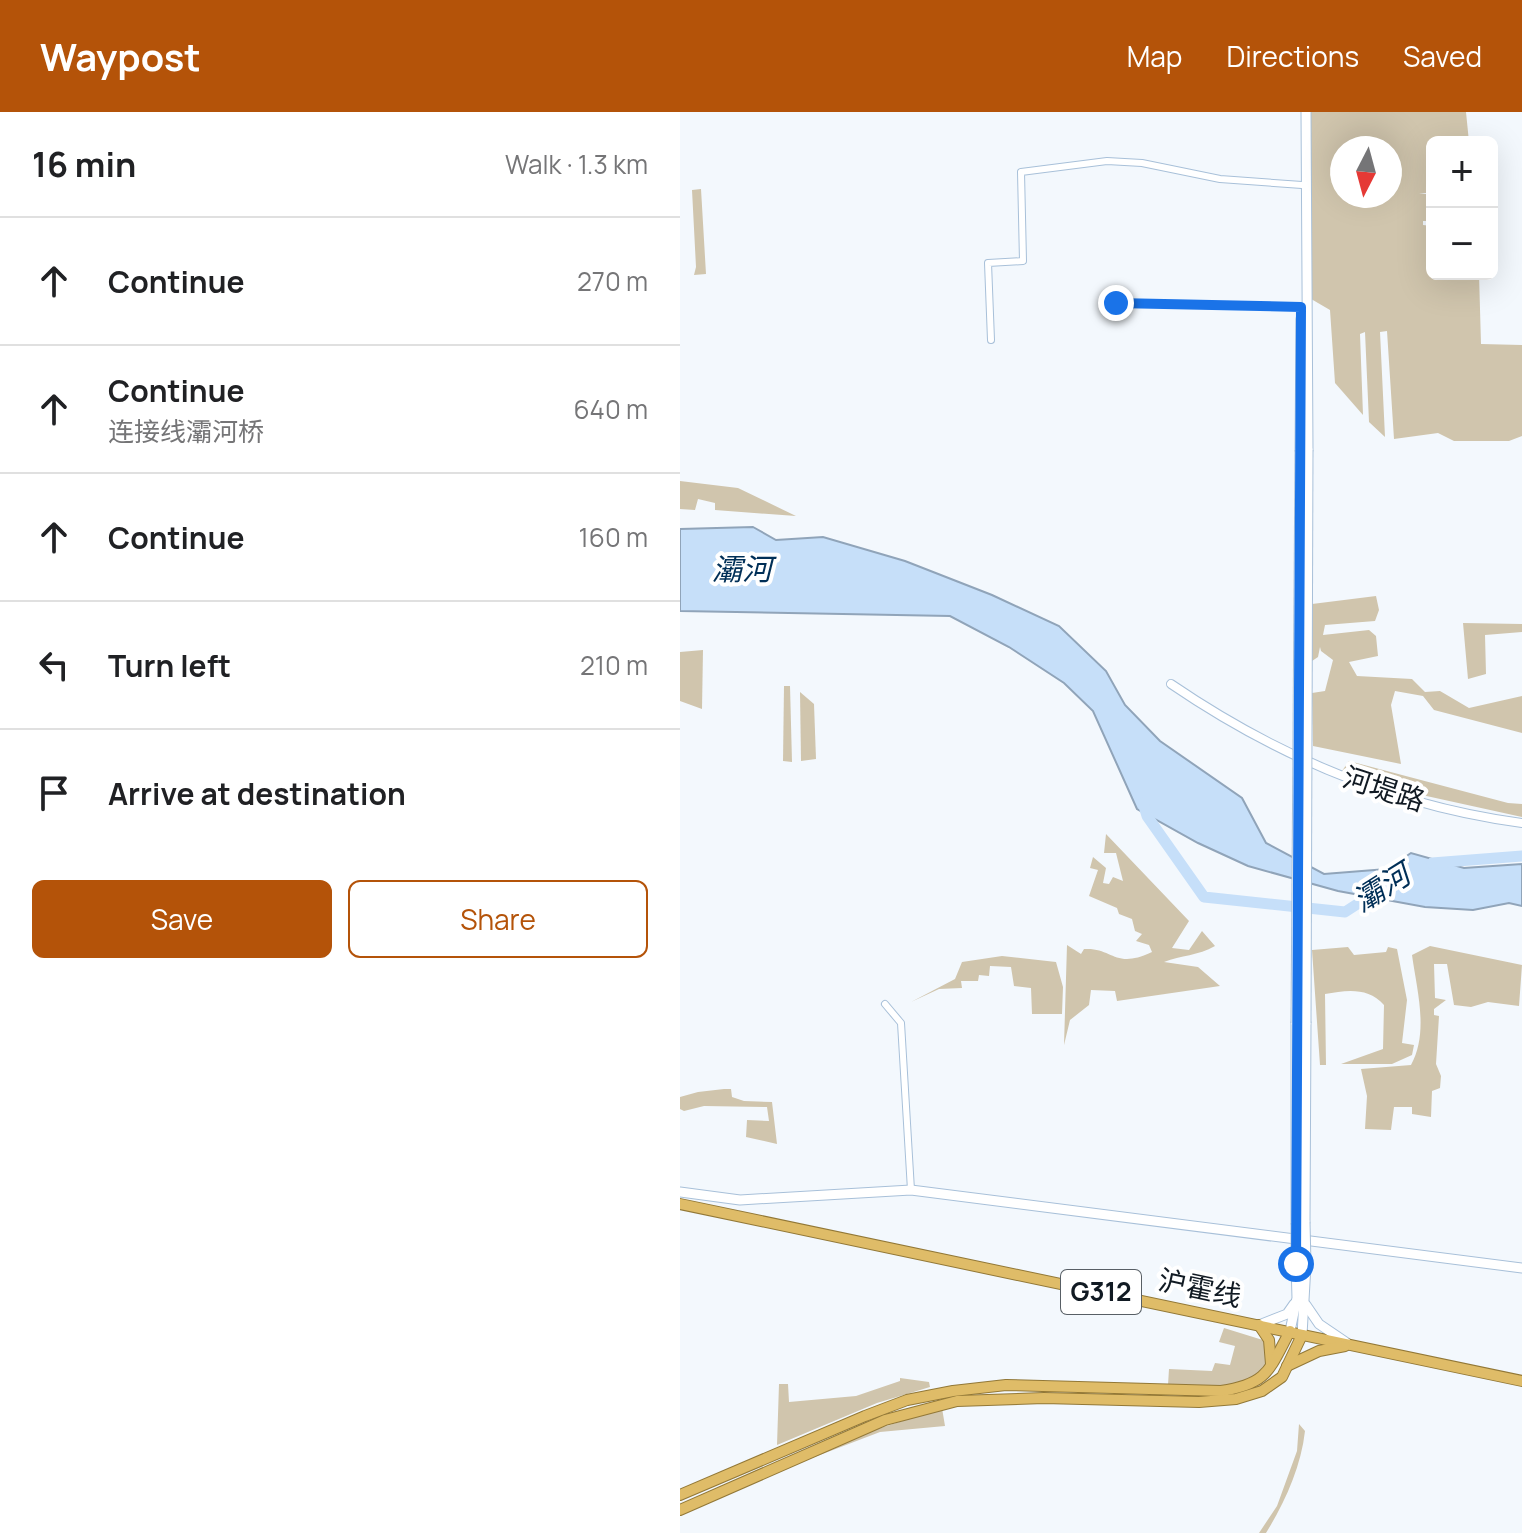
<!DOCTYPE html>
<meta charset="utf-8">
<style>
body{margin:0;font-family:Manrope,"Noto Sans SC",sans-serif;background:#f6f6f6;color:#202124}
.controls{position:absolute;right:24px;top:24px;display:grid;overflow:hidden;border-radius:12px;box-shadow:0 8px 32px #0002}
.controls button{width:72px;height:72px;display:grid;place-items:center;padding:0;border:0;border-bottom:2px solid #e0e0e0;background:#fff;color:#202124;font:40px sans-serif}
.compass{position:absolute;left:650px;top:24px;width:72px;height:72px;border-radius:50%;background:#fff;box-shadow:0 8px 32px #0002;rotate:186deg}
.stop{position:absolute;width:24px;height:24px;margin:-18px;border:6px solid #1a73e8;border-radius:50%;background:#fff}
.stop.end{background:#1a73e8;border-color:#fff;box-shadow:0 2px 8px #0008}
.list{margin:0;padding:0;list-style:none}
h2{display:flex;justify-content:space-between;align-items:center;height:104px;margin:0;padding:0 32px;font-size:34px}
h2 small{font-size:26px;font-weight:400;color:#757577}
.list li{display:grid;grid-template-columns:52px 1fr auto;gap:24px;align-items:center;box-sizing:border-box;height:128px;padding:0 32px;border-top:2px solid #e0e0e0}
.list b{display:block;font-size:30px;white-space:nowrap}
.list p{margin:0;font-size:26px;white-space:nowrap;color:#757577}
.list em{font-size:26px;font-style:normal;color:#757577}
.actions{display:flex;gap:16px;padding:24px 32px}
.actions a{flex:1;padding:18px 0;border:2px solid #b45309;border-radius:12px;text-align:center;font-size:28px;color:#b45309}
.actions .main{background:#b45309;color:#fff}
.icon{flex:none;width:44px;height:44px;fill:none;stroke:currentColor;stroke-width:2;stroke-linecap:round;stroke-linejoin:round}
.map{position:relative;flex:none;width:842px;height:1421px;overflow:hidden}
header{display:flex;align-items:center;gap:48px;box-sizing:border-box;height:112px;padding:0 40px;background:#b45309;color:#fff}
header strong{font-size:38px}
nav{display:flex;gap:44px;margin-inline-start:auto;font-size:28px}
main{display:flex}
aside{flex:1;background:#fff}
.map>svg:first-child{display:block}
.green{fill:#d0c5ad;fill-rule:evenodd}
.water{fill:#c6dff9;stroke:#90a4b9;stroke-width:2}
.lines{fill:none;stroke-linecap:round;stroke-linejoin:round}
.river{stroke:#c6dff9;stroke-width:11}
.minor-casing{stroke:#a8c0d9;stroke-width:8}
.tertiary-casing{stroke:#a8c0d9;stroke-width:10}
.secondary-casing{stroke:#a8c0d9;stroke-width:11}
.trunk-casing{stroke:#927837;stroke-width:12}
.minor{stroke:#fff;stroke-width:6}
.tertiary{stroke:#fff;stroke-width:8}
.secondary{stroke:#fff;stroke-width:9}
.trunk{stroke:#dfbc68;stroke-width:10}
.secondary-bridge-casing{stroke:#a8c0d9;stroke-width:11;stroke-linecap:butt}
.secondary-bridge{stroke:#fff;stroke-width:9}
.route{stroke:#1a73e8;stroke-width:10}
.labels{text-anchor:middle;stroke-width:8;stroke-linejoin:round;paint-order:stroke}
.shield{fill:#fff;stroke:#585f65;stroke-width:2}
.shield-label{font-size:26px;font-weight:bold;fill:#111a23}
.street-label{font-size:28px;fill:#111a23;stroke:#fff}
.water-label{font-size:30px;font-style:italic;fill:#002f57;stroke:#fff}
</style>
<header>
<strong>Waypost</strong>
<nav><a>Map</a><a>Directions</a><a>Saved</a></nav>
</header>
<main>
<aside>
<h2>16 min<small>Walk · 1.3 km</small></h2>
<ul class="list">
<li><svg class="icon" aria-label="ahead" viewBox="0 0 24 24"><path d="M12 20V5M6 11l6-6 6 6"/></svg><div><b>Continue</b></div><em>270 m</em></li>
<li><svg class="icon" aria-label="ahead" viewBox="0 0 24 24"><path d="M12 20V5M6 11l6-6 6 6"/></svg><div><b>Continue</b><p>连接线灞河桥</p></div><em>640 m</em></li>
<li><svg class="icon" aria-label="ahead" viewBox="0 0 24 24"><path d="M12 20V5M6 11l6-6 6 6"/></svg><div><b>Continue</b></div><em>160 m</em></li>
<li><svg class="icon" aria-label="left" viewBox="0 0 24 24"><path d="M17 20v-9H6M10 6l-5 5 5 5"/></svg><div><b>Turn left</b></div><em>210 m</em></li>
<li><svg class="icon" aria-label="arrive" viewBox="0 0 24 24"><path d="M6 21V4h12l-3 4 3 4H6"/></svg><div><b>Arrive at destination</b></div></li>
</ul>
<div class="actions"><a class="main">Save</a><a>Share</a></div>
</aside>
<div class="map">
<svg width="842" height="1421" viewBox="0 0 842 1421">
<rect width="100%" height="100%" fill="#f3f8fd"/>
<g class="green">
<path d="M626 0H786L789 30H752V81H739L752 83V109H743V113L752 114V162H799L801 232 842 233V324L829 329H774L758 321 714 327 707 219 700 220 705 325 689 310 685 220 680 222 683 303 655 271 650 198 626 184ZM662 36H710V84H662Z"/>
<polygon points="21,77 26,162 14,163 16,155 12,78"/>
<polygon points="0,369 58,376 116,404 35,398 35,391 18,387 15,398 0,397"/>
<polygon points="696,484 699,498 695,509 645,513 643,523 689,518 696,524 698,544 669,550 677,564 732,567 745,580 760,579 789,596 842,584 842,621 754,598 743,584 715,579 711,593 721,652 633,634 632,581 645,579 653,548 641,539 640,535 638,545 632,549 632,492"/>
<polygon points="783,511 842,512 842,520 805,523 806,562 788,567"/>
<polygon points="23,538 22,597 0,589 0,540"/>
<polygon points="104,574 110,574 112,650 103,649"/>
<polygon points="120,580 134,592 136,647 121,649"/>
<polygon points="669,649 828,691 842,692 842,705 701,674 662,659"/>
<path d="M426 722 509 809 492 836 509 838 522 819 535 834C518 844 501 843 484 850L518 855 540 874 437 889 435 879 411 878 409 893 390 908 384 933 387 833 401 842 404 837C433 835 434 858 472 840L469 833 456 829 462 822 455 819 452 807 439 802 437 796 409 784 418 758 410 756 413 745 426 756 423 771 429 772 433 765 443 769 436 741H424Z"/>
<path d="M750 834 842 853 839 894 808 890 791 895 774 893 767 852H754L755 886 766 888 754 897V903L759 904 756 952 761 964 760 976 752 979 751 1005 732 1002V995H714L711 1018 685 1017 687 984 681 957 731 953C749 920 737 879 732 843Z"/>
<path d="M668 835 674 843 706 840 708 835 717 837 727 888 722 931 734 933 732 943 712 952H661L703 937 704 893C688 875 667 878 645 882L646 953H640L632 838Z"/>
<polygon points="322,844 376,850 383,875 382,902 352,902 351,876 334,874 331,855 310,854 309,864 299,863 298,869 281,869 282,876 259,877 231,890 275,867 282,850"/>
<polygon points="44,977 51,977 52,985 64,989 92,990 97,1032 66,1025 67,1008 89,1009 87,995 24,994 4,999 0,997 0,985 18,980"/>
<polygon points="544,1216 586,1229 590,1247 584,1260 559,1273 488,1273 489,1257 532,1259 535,1251 550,1253 555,1234 539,1230"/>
<polygon points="220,1266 249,1270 250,1275 197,1291 97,1333 99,1272 108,1272 109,1290 176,1284 220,1269"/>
<polygon points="262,1296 265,1314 200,1320 98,1359 170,1326"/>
<path d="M619 1312 625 1319C621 1355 605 1390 586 1421H579L597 1394 617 1339Z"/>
</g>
<polygon class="water" points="73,415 96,428 143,425 225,449 312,483 379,514 426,559 445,593 480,629 562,686 586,731 644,762 707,757 731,741 784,756 842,752 842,794 829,791 793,798 745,795 658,779 568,754 518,731 457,697 413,599 384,571 329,535 270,504 0,499 0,417"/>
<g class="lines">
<g class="river">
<polyline points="463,691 467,704 524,785 665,800 699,778"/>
<polyline points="752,751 842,744"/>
</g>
<defs>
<g id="minor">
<polyline points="436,191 621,195"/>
<polyline points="311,228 308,151 343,149 341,60 427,49 462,51 540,67 622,73"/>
<polyline points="205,892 221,911 231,1078"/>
</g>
<path id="tertiary" d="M491 572C598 645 714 694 842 711"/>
<g id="secondary">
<polyline points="626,0 628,338"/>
<polyline points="620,338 621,207"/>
<polyline points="0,1080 60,1088 231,1078 842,1156"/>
<polyline points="625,1110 626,911"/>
<polyline points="616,1111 616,911"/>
<polyline points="626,1193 639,1212 667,1231"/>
<polyline points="579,1213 607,1202 614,1192"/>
<polyline points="610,1219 617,1186 616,1152"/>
<polyline points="622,1223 626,1153"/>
</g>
<g id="trunk">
<polyline points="0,1092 842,1269"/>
<polyline points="579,1213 589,1228 591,1252"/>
<polyline points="607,1254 639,1239 665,1234"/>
<path d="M0 1383 185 1304 227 1288 273 1279 326 1273 541 1279C588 1272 589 1258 610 1219"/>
<polyline points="0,1398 205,1308 277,1289 364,1286 519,1290 556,1287 582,1279 602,1265 622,1223"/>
</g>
</defs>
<use href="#minor" class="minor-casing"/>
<use href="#tertiary" class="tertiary-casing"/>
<use href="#secondary" class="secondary-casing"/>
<use href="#trunk" class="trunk-casing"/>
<use href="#minor" class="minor"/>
<use href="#tertiary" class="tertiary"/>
<use href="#secondary" class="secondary"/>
<use href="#trunk" class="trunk"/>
<defs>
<g id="secondary-bridge">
<polyline points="616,911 620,338"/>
<polyline points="626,911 628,338"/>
<polyline points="625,1110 626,1153"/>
<polyline points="616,1111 616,1152"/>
</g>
</defs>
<use href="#secondary-bridge" class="secondary-bridge-casing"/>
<use href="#secondary-bridge" class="secondary-bridge"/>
</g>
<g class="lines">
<polyline class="route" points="436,191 621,195 616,1152"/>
</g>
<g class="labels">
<rect class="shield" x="381" y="1158" width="80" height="44" rx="6"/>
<g class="shield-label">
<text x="421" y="1189">G312</text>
</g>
<g class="street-label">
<text transform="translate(704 677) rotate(18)" y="10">河堤路</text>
<text transform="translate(520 1176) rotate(12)" y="10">沪霍线</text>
</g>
<g class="water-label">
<text x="62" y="468">灞河</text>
<text transform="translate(702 776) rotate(-32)" y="10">灞河</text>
</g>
</g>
</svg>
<div class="controls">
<button>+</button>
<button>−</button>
</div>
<svg class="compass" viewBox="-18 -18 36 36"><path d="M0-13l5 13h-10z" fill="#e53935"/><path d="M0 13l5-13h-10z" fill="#757577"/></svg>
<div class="stop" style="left:616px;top:1152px"></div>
<div class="stop end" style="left:436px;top:191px"></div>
</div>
</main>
